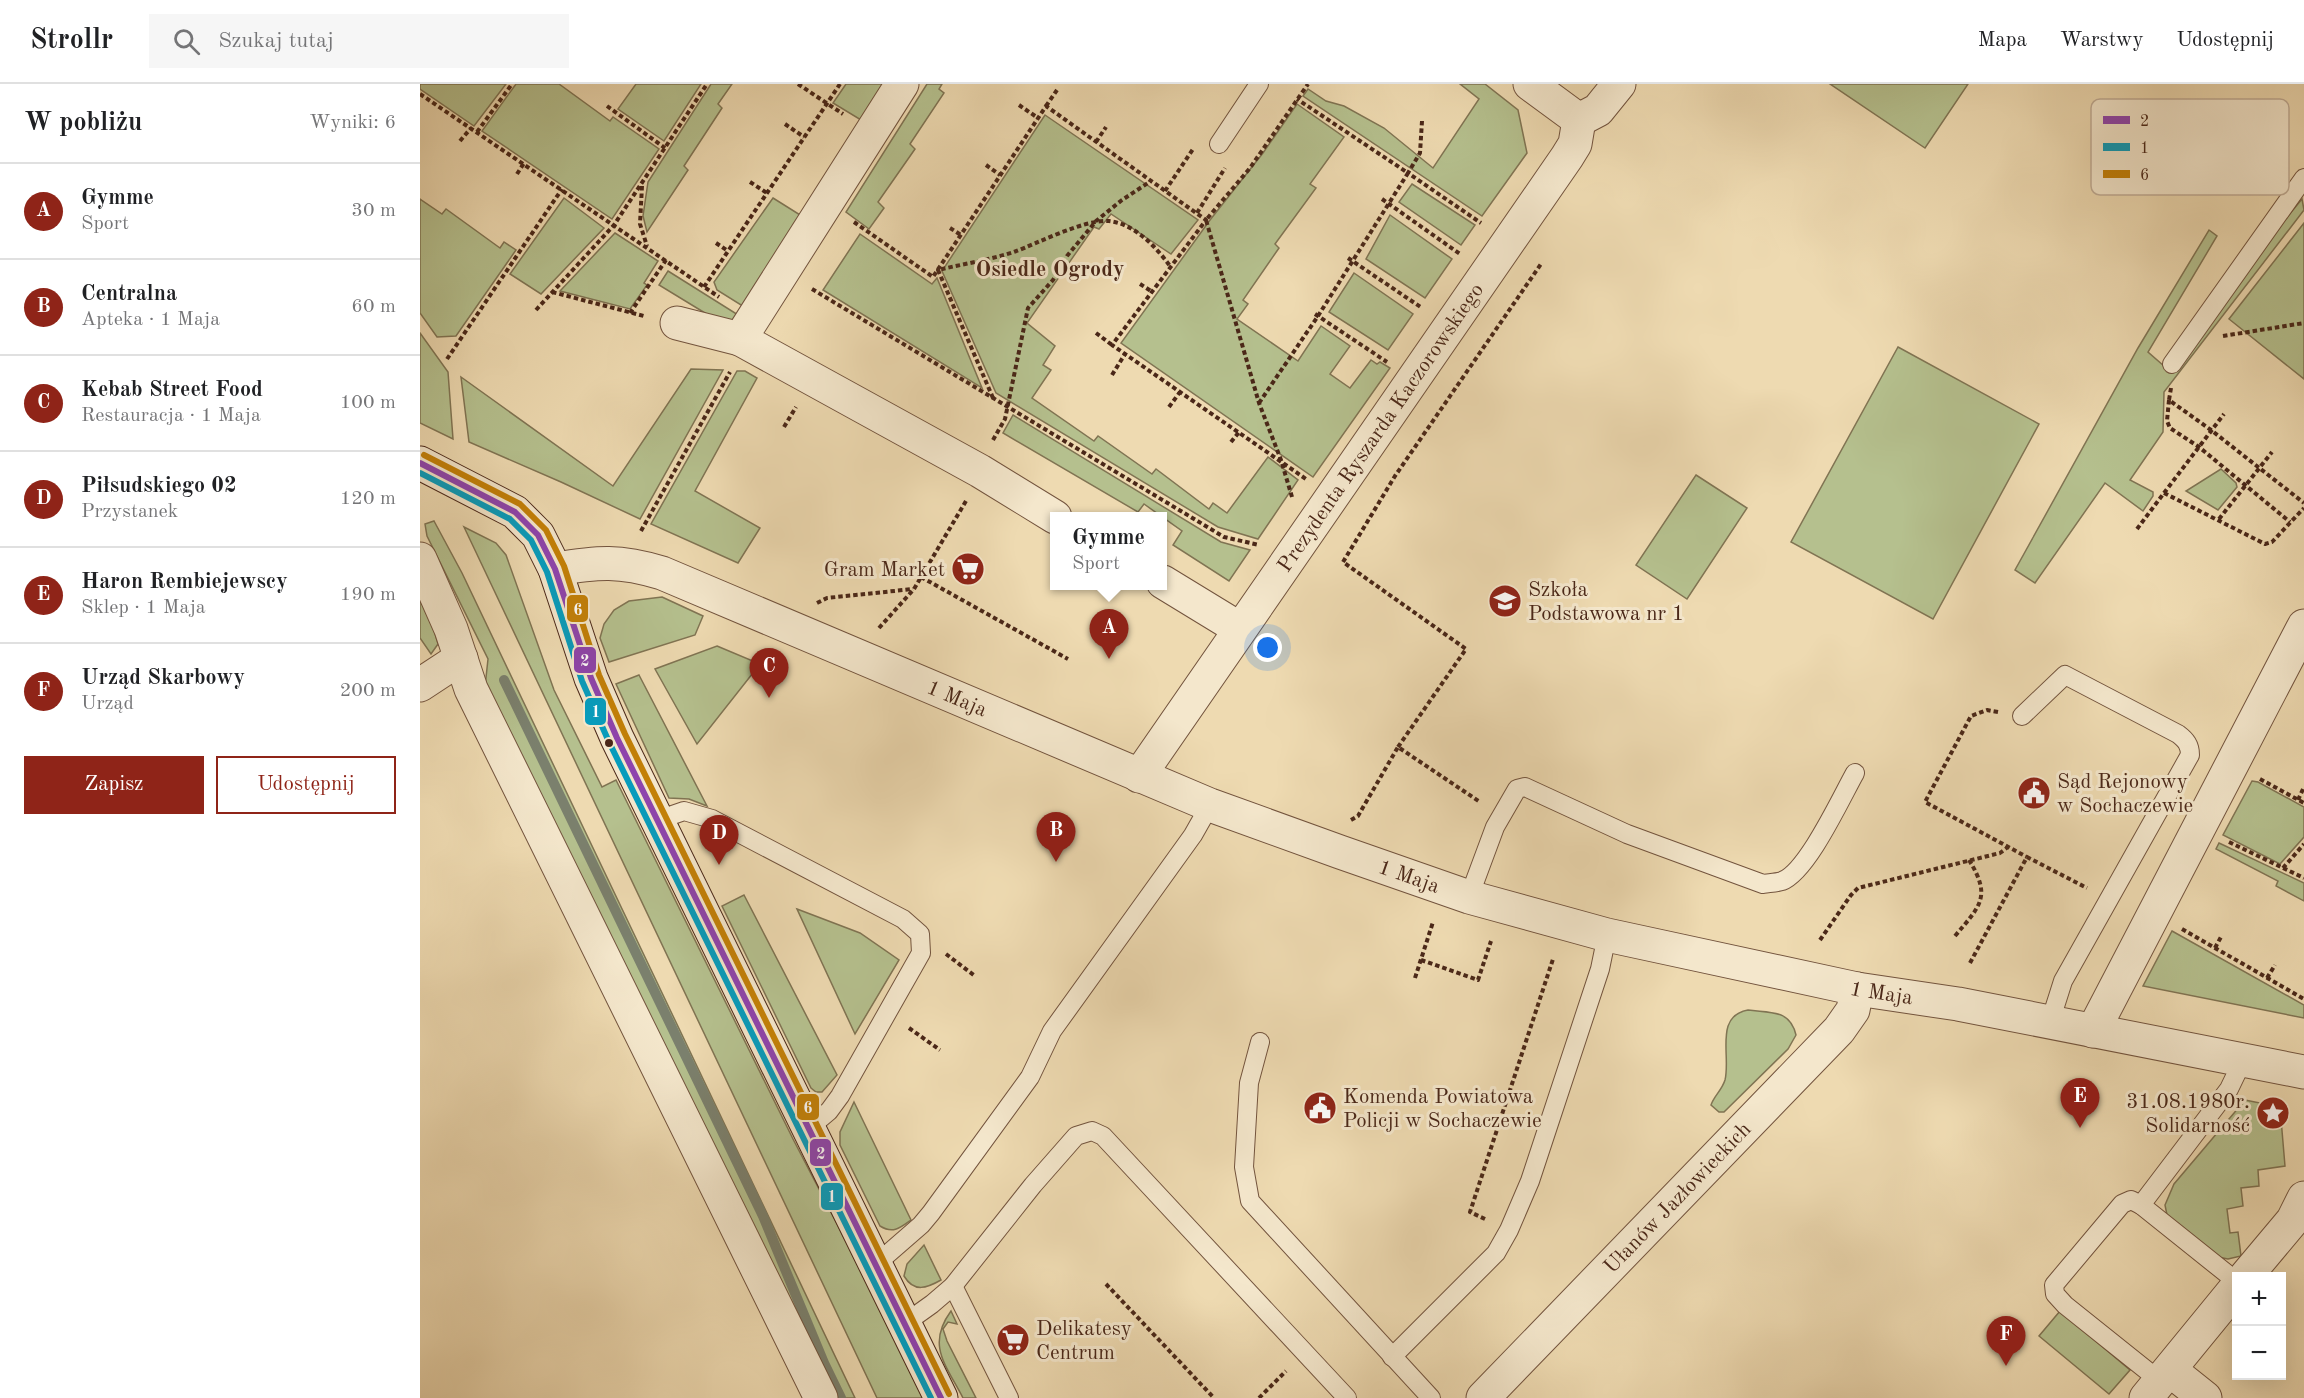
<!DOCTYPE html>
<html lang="pl">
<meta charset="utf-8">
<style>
body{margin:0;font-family:"Old Standard TT",serif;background:#f6f6f6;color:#202124}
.controls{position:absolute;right:18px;bottom:18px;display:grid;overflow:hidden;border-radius:0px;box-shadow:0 6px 24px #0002}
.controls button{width:54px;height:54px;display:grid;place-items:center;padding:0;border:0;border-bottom:2px solid #e0e0e0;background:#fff;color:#202124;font:30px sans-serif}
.you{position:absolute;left:848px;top:564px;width:21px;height:21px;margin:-15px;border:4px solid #fff;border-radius:50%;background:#1a73e8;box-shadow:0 0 0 9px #1a73e833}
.badge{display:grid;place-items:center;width:39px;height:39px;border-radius:50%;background:#8f2418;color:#fff;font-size:20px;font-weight:700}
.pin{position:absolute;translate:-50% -50px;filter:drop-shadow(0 2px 3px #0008)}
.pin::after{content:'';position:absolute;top:32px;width:21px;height:18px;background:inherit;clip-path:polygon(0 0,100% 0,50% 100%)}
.popup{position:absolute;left:630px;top:428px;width:117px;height:78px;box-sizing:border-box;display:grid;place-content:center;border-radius:0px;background:#fff;filter:drop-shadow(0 2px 4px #0005);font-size:20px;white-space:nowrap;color:#757577}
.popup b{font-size:22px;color:#202124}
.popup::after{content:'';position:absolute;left:50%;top:100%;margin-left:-12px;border:12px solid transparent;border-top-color:#fff}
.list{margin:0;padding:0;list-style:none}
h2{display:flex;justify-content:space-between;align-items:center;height:78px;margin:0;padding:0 24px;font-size:26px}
h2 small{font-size:20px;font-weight:400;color:#757577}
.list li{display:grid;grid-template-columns:39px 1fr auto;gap:18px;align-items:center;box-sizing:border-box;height:96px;padding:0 24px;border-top:2px solid #e0e0e0}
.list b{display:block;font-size:22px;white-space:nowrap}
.list p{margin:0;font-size:20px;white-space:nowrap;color:#757577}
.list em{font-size:20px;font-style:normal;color:#757577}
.actions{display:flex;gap:12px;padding:18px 24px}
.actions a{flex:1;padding:14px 0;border:2px solid #8f2418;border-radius:0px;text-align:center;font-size:21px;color:#8f2418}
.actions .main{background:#8f2418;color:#fff}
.icon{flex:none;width:33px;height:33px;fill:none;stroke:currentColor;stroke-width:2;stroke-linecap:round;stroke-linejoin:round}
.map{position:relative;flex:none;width:1884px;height:1314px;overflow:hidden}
header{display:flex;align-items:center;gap:36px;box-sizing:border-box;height:84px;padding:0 30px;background:#fff;border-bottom:2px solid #e0e0e0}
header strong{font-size:28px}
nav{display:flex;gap:33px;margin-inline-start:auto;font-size:21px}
.search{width:420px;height:54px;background:#f6f6f6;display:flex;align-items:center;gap:15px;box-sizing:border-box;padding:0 21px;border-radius:0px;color:#757577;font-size:22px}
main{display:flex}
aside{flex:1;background:#fff}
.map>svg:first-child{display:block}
.green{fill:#b5c08e;stroke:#807453;stroke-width:1.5}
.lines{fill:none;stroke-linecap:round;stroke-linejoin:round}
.stream{stroke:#7b806d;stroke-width:10}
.lane-casing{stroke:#73543e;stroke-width:20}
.street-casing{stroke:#73543e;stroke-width:35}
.secondary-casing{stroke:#4a2718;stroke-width:35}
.path{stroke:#4a2718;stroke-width:4;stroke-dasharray:4.5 3;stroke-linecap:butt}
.lane{stroke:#f4e7cc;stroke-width:18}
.street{stroke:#f4e7cc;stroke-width:33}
.secondary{stroke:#f4e7cc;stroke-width:33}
.bus-1-casing{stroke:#f4e7cc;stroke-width:10}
.bus-2-casing{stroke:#f4e7cc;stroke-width:10}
.bus-3-casing{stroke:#f4e7cc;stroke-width:10}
.bus-1{stroke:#8e44ad;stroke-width:6}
.bus-2{stroke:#079cbc;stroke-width:6}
.bus-3{stroke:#c38007;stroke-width:6}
.bus-dot{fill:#4a2718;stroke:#f4e7cc;stroke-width:2}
.labels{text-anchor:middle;stroke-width:6;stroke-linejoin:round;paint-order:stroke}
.street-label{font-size:21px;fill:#4a2718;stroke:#f4e7cc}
.poi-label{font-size:21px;fill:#4a2718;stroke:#f4e7cc;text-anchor:start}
.neighbourhood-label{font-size:22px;font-weight:bold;fill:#4a2718;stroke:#f4e7cc}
.key{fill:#f4e7cc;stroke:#c1ad96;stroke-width:1.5}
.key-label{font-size:16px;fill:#4a2718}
.line-badge{stroke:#f4e7cc;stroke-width:2}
.badge-label{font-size:16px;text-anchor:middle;font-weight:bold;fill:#fff}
</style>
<header>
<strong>Strollr</strong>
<div class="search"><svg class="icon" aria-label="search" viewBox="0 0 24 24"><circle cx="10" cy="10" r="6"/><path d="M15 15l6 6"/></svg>Szukaj tutaj</div>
<nav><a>Mapa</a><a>Warstwy</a><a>Udostępnij</a></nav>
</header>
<main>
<aside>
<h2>W pobliżu<small>Wyniki: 6</small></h2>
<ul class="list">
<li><span class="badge">A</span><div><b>Gymme</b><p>Sport</p></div><em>30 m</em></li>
<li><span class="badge">B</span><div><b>Centralna</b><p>Apteka · 1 Maja</p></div><em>60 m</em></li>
<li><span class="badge">C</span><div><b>Kebab Street Food</b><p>Restauracja · 1 Maja</p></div><em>100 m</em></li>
<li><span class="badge">D</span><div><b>Piłsudskiego 02</b><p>Przystanek</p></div><em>120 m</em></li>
<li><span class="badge">E</span><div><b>Haron Rembiejewscy</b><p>Sklep · 1 Maja</p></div><em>190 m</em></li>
<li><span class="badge">F</span><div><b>Urząd Skarbowy</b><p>Urząd</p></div><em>200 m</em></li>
</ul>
<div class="actions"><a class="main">Zapisz</a><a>Udostępnij</a></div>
</aside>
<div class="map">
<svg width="1884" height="1314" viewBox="0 0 1884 1314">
<rect width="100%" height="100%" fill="#eedab1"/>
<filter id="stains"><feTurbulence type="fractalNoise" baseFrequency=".00333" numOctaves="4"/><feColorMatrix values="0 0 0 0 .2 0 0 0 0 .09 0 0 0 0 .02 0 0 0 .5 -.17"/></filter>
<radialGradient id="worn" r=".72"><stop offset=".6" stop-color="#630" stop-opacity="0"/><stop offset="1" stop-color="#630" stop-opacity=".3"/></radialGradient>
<g class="green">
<polygon points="0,0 86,0 54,42 0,5"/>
<polygon points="96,0 139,0 190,37 193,33 239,65 192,135 62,47"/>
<polygon points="216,0 281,0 244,57 198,25"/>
<polygon points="291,0 312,0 298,20 302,24 264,82 268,86 227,148 223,132 228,98"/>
<polygon points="426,0 465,0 441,36 413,19"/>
<polygon points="507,0 522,0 519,5 524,9 490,60 495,65 458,118 464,124 449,145 426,128"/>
<polygon points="1040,0 1065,0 1098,26 1107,69 1062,132 883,12 888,5 906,17 924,22 964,44 1013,84 1059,15"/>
<polygon points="1410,0 1548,0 1505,64"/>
<polygon points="877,20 924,53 890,100 896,104 855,160 859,164 823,216 828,220 817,235 878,277 901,242 930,262 910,290 930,304 951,276 957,280 960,278 970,284 893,393 701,259 790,136 843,69"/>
<polygon points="625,31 778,136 751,170 691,130 679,145 674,143 607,239 635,262 623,281 631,286 612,314 674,357 678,352 732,390 736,385 789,425 793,419 807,429 848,373 878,396 838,455 798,443 576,309 522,187"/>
<polygon points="992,100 1055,141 1041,161 979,118"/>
<polygon points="144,114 184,144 121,210 90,190"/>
<polygon points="353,114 385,134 329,226 297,206 294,198"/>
<polygon points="0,115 22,130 26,125 80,164 84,158 96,166 36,252 17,253 0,229"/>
<polygon points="1882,115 1884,126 1744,308 1743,348 1710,396 1733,408 1733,412 1723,427 1685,399 1615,499 1595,486 1718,264 1789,146 1797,152 1728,268 1744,282"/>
<polygon points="970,131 1032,175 1005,214 946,175"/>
<polygon points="1884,139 1884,295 1809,235"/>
<polygon points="195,149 238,177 224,199 227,201 210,225 140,207"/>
<polygon points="440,150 512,200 517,194 562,304 403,206"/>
<polygon points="248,187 323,234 308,243 239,201"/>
<polygon points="934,189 993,230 968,266 909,228"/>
<polygon points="0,249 28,288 33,355 0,339"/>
<polygon points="1478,263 1619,340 1513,535 1371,458"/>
<polygon points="271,285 303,286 220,435 141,398 49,358 41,293 193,402"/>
<polygon points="317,287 325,287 337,294 275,407 340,444 318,479 231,440"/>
<polygon points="593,331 801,458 830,466 809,497 753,461 762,447 724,420 718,428 583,349"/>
<polygon points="1801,385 1816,399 1817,403 1798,426 1766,407"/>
<polygon points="1276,391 1327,424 1267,515 1216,481"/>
<polygon points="14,437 42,489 435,1314 413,1314 65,603 68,575 7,452 5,440"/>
<polygon points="44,443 76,459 86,471 134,606 182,703 196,696 373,1055 472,1246 503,1314 457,1314"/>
<polygon points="242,513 283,532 275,551 189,578 180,554 184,540 194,526 209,517"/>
<polygon points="0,515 13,543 18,560 11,570 0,554"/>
<polygon points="297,562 340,580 277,660 235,585"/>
<polygon points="219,591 287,722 269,715 249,714 196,600"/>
<polygon points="1832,697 1838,698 1884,723 1884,753 1860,780 1803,751"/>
<polygon points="1799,759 1884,799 1884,817 1856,802 1858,797 1796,765"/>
<polygon points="324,811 417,991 402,1008 396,1008 391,1004 302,822"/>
<polygon points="377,825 440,849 479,876 435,950"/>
<polygon points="1752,847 1884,921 1884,934 1723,902"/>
<path d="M1328 926C1350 929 1370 925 1376 951L1368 965 1304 1028H1299L1291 1021C1294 1012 1302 1006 1305 996 1311 972 1294 932 1328 926Z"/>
<polygon points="1825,1016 1860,1023 1865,1082 1838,1086 1839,1102 1821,1104 1823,1122 1807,1125 1810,1149 1818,1148 1821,1172 1808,1175 1798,1173 1747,1131 1745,1121 1754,1100"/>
<path d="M434 1018 491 1136C480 1144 473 1150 460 1142L420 1061V1048Z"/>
<path d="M504 1161 521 1196C507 1204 494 1209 484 1192L487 1180Z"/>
<path d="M531 1227 537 1240 528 1238 523 1245 527 1257 556 1314H543C526 1281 506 1261 531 1227Z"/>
<polygon points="1640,1227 1710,1286 1689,1310 1619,1252"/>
</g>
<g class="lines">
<polyline class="stream" points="84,596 343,1132 404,1279 421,1314"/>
<defs>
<g id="lane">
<polyline points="799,60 839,0"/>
<polyline points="1752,280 1884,94"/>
<path d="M1602 632 1645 591 1758 650C1766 656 1770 661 1770 671L1643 897 1630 938"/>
<polyline points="238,736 264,727 292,735 483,835 500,850 501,869 420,1012 409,1027 390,1043"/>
<path d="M1049 813 1075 743 1097 705 1105 703 1207 750 1343 800C1348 799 1356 799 1362 797 1387 788 1421 714 1435 689"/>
<polyline points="840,958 829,999 824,1083 830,1117 1011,1314"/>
<polyline points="1721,1121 1809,1005 1823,976"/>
<polyline points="455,1181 501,1141 511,1129 610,993 632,947 773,751 790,721"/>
<polyline points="533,1202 589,1314"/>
<polyline points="484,1240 512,1220 533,1202 613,1101 656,1052 672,1047 683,1052 927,1314"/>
<polyline points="972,1273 1076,1169 1089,1146 1110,1097 1180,885 1187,851"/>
<polyline points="1740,1297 1645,1221 1635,1210 1634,1201 1702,1120 1711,1116 1721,1121 1816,1197"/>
</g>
<g id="street">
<polyline points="482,0 320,255 560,387 635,433"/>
<polyline points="1110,0 1159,36"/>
<polyline points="1159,36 1178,26 1199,0"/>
<polyline points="257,239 320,255"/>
<polyline points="0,475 31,545 51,605 401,1314"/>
<path id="s1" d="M135 485C179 478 199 476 242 489L790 721 920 768 1049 813 1187 851 1437 905 1538 920 1884 988"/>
<polyline points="743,498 820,545"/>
<polyline points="0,601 41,574"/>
<path id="s2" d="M719 692 1147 73 1155 60 1159 36"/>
<polyline points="1673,947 1884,542"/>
<polyline points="1826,1192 1873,1136 1884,1114"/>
<polyline points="1750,1286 1785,1314"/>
<path id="s3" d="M1063 1314 1419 946 1433 926 1437 905"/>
<polyline points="1726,1314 1816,1204"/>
</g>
<polyline id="secondary" points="0,379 95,428 118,451 135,485 171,594 197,654 521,1314"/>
</defs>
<use href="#lane" class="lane-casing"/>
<use href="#street" class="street-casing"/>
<use href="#secondary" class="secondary-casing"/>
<g class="path">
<polyline points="378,0 423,30"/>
<polyline points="0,10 299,213"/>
<polyline points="599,21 618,34"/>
<polyline points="187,22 245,64"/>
<polyline points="626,22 637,6"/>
<polyline points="1002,37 1000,69 988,89 1061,139"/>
<polyline points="365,40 384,53"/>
<polyline points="57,48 92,0"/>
<polyline points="40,57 51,44"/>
<polyline points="676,58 686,43"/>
<polyline points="566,81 580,91"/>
<polyline points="97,90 104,79"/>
<polyline points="330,98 347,109"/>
<polyline points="222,102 220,140 227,162"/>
<polyline points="745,107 773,65"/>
<polyline points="962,115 1040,170"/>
<polyline points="777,129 805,84"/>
<polyline points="434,138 513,193 626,22 786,136 692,261 886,395"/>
<polyline points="530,144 541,151"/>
<polyline points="296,159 308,167"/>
<polyline points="928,174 1002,224"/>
<polyline points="720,200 731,207"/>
<polyline points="284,203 420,0"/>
<polyline points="392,205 804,453 839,461"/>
<polyline points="132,208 224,232"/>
<polyline points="116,226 194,141 287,0"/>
<polyline points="210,229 246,176"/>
<polyline points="895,230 967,278"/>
<polyline points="676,249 692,261"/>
<polyline points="1803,252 1884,239"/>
<polyline points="27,275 142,105"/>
<polyline points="692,291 705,270"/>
<polyline points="1751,304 1749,316 1791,346 1884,419"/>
<path d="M573 314 518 186C543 180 569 176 594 168 618 159 665 135 689 137 715 140 736 163 750 182"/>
<polyline points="1749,316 1747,337 1750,344 1779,363 1870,438"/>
<polyline points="839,319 898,232 988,89 877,15"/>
<polyline points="749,323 760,308"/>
<polyline points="364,343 376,323"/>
<polyline points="573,356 585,335 608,224 633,196 647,172 676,137 702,116 731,97"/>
<polyline points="811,358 819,348"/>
<polyline points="1744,409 1804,330"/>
<polyline points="872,413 861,376 839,319 786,136 830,84 888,0"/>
<polyline points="1799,435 1852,368"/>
<polyline points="1717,445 1744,409 1845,460 1852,458 1884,424"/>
<polyline points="221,447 310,288"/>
<polyline points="501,493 648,575"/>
<polyline points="397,519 407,514 493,505"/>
<polyline points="459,544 494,505 546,417"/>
<polyline points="1578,628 1567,626 1551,632 1505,718 1607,773"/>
<polyline points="978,663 1046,565 923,478 975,392 1121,180"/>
<polyline points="1840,695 1884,719"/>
<polyline points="1878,716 1884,703"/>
<polyline points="931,736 938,732 978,663 1060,718"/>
<polyline points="1809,758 1884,794"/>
<polyline points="1863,784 1884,760"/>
<polyline points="1762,845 1884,915"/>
<path d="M1535 852C1560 822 1572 813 1549 776"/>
<polyline points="1400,856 1431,811 1438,804 1580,769 1588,763"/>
<polyline points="1795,864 1802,851"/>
<polyline points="526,870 555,892"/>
<polyline points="1001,876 1058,896 1071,857"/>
<polyline points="1550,879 1607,773 1667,804"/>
<polyline points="995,894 1013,838"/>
<polyline points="1847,894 1855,881"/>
<polyline points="489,944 520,966"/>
<polyline points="1065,1135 1050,1128 1133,875"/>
<polyline points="686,1200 794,1314"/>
<polyline points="839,1314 866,1287"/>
</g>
<use href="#lane" class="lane"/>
<use href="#street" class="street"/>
<use href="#secondary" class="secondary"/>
<defs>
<polyline id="bus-1" points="0,379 95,428 118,451 135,485 171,594 197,654 521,1314"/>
<polyline id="bus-2" points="0,389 90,435 111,456 127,488 162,597 189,658 511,1314"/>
<polyline id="bus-3" points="4,371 100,420 126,446 144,482 179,591 205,650 529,1310"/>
</defs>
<use href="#bus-1" class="bus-1-casing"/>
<use href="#bus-2" class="bus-2-casing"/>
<use href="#bus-3" class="bus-3-casing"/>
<use href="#bus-1" class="bus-1"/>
<use href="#bus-2" class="bus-2"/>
<use href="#bus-3" class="bus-3"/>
</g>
<defs>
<symbol id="supermarket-disc" viewBox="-11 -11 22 22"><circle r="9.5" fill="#8f2418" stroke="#f4e7cc"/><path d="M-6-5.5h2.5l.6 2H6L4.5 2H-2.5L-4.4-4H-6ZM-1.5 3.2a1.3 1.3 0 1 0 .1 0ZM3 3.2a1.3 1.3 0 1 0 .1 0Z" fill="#fff"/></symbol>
<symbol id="school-disc" viewBox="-11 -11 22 22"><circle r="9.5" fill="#8f2418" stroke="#f4e7cc"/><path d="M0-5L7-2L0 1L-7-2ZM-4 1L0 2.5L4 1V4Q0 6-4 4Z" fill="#fff"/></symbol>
<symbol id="civic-disc" viewBox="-11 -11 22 22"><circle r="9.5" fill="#8f2418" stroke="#f4e7cc"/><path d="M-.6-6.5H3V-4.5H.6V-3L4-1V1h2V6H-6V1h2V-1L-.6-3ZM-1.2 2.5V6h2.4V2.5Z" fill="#fff"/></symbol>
<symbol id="sight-disc" viewBox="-11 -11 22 22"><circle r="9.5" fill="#8f2418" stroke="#f4e7cc"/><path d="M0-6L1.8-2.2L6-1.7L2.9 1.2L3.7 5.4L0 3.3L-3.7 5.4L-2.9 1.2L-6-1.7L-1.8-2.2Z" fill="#fff"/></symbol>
</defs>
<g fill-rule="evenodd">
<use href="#supermarket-disc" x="529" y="466" width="38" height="38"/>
<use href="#school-disc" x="1066" y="498" width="38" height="38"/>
<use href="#civic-disc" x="1595" y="690" width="38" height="38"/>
<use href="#civic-disc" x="881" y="1005" width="38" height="38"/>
<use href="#sight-disc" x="1834" y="1010" width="38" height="38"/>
<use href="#supermarket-disc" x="574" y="1237" width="38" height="38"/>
</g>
<circle class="bus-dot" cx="189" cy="659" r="5"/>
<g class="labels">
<g class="street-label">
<text dy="7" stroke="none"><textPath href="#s2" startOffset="424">Prezydenta Ryszarda Kaczorowskiego</textPath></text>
<text dy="7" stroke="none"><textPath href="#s1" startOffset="429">1 Maja</textPath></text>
<text dy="7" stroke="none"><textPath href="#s1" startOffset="915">1 Maja</textPath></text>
<text dy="7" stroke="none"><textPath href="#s1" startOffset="1402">1 Maja</textPath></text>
<text dy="7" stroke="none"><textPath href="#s3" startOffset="279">Ułanów Jazłowieckich</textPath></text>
</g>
<g class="poi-label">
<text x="525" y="492" text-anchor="end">Gram Market</text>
<text x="1108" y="512">Szkoła<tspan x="1108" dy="24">Podstawowa nr 1</tspan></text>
<text x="1637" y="704">Sąd Rejonowy<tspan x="1637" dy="24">w Sochaczewie</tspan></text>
<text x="923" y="1019">Komenda Powiatowa<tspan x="923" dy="24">Policji w Sochaczewie</tspan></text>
<text x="1830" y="1024" text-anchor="end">31.08.1980r.<tspan x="1830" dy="24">Solidarność</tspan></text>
<text x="616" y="1251">Delikatesy<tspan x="616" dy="24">Centrum</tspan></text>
</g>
<g class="neighbourhood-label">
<text x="630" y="192">Osiedle Ogrody</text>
</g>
</g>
<rect x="1671" y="15" width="198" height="96" rx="9" class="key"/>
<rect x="1683" y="32" width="27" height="8" fill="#8e44ad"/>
<rect x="1683" y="59" width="27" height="8" fill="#079cbc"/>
<rect x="1683" y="86" width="27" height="8" fill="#c38007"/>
<g class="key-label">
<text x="1720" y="42">2</text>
<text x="1720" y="69">1</text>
<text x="1720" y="96">6</text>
</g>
<g class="line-badge">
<rect x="146" y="510" width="23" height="29" rx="6" fill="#c38007"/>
<rect x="153" y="562" width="24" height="28" rx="6" fill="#8e44ad"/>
<rect x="164" y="613" width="23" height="29" rx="6" fill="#079cbc"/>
<rect x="376" y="1009" width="24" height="28" rx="6" fill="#c38007"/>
<rect x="389" y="1054" width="23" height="29" rx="6" fill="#8e44ad"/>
<rect x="400" y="1098" width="24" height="29" rx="6" fill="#079cbc"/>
</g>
<g class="badge-label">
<text x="158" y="531">6</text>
<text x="165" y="582">2</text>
<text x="176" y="633">1</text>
<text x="388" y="1029">6</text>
<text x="401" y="1075">2</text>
<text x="412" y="1118">1</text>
</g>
<rect width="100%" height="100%" filter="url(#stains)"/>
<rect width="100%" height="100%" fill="url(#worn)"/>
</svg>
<div class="controls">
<button>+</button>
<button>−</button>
</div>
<div class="you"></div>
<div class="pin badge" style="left:689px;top:575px">A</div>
<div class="popup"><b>Gymme</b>Sport</div>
<div class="pin badge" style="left:636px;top:778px">B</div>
<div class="pin badge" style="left:349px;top:614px">C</div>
<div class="pin badge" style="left:299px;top:781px">D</div>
<div class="pin badge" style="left:1660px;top:1044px">E</div>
<div class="pin badge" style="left:1586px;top:1282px">F</div>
</div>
</main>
